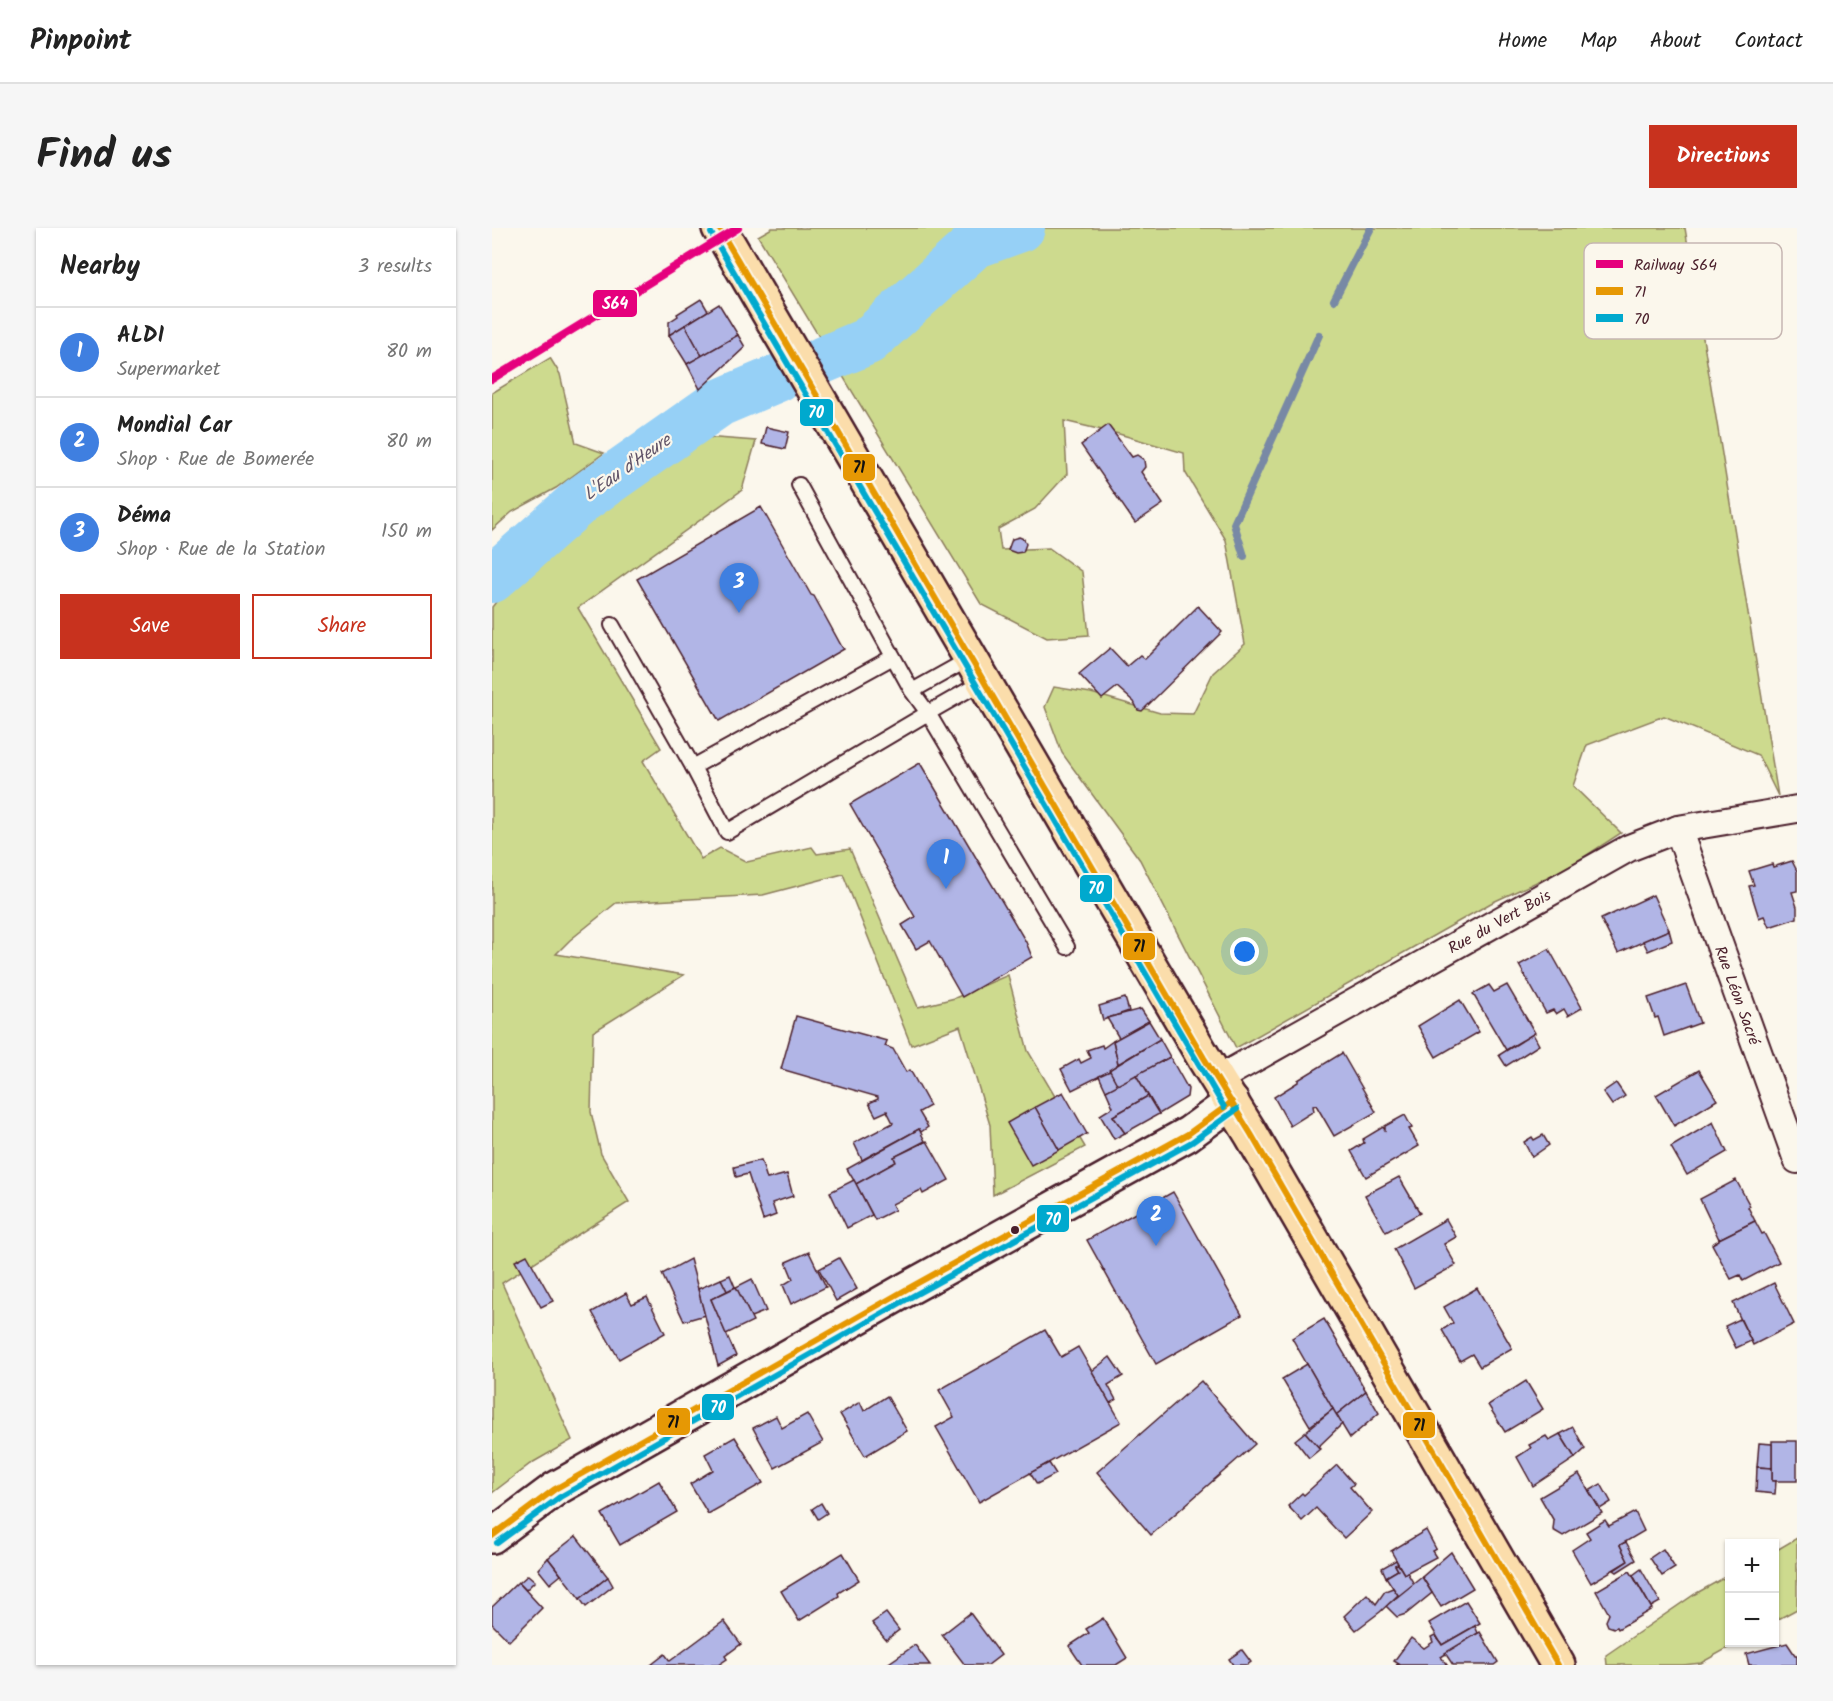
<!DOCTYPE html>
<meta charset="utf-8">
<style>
body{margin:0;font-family:Kalam,sans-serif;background:#f6f6f6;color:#222}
.controls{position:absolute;right:18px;bottom:18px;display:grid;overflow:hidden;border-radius:0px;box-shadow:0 2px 4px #0004}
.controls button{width:54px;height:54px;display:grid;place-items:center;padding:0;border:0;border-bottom:2px solid #e0e0e0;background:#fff;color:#222;font:30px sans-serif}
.you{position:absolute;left:753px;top:724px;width:21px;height:21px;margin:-15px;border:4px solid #fff;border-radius:50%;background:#1a73e8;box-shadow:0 0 0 9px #1a73e833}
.badge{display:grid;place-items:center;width:39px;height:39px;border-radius:50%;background:#c8321e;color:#fff;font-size:20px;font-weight:700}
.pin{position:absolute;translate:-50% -50px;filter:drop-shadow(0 2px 3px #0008)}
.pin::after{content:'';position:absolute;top:32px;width:21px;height:18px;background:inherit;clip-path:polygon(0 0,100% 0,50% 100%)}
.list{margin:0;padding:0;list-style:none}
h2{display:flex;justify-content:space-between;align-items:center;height:78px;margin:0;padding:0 24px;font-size:26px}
h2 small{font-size:20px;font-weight:400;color:#767676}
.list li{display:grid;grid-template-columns:39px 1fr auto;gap:18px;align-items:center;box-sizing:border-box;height:90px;padding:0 24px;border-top:2px solid #e0e0e0}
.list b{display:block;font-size:22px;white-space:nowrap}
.list p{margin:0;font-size:20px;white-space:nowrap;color:#767676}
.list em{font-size:20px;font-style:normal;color:#767676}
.actions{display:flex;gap:12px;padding:18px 24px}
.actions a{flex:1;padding:14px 0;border:2px solid #c8321e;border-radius:0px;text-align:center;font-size:21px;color:#c8321e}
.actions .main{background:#c8321e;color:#fff}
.map{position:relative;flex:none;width:1305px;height:1437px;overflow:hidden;border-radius:0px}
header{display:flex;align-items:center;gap:36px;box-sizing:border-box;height:84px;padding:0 30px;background:#fff;border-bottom:2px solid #e0e0e0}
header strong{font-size:28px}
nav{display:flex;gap:33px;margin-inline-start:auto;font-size:21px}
.intro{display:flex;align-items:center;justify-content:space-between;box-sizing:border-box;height:144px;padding:0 36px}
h1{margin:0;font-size:42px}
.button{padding:15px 27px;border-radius:0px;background:#c8321e;color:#fff;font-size:21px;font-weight:700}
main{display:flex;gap:36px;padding:0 36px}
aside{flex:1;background:#fff;border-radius:0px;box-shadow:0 2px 4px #0004}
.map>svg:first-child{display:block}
.green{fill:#cdda8e;stroke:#8c7c5c;stroke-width:1.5}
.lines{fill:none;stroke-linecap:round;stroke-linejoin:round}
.stream{stroke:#7889a5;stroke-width:8}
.river{stroke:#96d0f6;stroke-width:48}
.building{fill:#b1b5e6;stroke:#4a1f2b;stroke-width:1.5}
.service-casing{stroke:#4a1f2b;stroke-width:18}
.minor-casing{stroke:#4a1f2b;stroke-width:30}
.secondary-casing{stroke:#4a1f2b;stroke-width:38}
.primary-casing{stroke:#4a1f2b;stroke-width:38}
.service{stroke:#fbf7ec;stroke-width:14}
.minor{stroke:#fbf7ec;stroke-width:26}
.secondary{stroke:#fbf7ec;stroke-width:33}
.primary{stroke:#fbddab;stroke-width:33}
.bus-1-casing{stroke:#fbf7ec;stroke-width:10}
.bus-2-casing{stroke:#fbf7ec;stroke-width:10}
.bus-1{stroke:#e69804;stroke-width:6}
.bus-2{stroke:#00a9ce;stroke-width:6}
.rail-1-casing{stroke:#fbf7ec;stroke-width:12}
.rail-1{stroke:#e5007d;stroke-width:8}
.bus-dot{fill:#4a1f2b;stroke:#fbf7ec;stroke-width:2}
.labels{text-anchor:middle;stroke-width:4.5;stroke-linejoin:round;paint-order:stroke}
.street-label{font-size:16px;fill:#4a1f2b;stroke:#fbf7ec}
.water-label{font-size:18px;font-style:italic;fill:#615468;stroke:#fbf7ec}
.key{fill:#fbf7ec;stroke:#c6b6b2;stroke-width:1.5}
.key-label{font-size:16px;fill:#4a1f2b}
.line-badge{stroke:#fbf7ec;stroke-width:2}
.badge-label{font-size:16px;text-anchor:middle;font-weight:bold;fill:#fff}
.pale-badge-label{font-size:16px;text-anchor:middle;font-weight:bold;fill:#111}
</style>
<header>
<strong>Pinpoint</strong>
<nav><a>Home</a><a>Map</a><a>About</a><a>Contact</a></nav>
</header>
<div class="intro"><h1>Find us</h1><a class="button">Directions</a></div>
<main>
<aside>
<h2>Nearby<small>3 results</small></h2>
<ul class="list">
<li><span class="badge" style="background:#3f7fe0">1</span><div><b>ALDI</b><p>Supermarket</p></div><em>80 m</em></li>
<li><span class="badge" style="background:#3f7fe0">2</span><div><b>Mondial Car</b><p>Shop · Rue de Bomerée</p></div><em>80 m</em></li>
<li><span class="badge" style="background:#3f7fe0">3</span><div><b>Déma</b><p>Shop · Rue de la Station</p></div><em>150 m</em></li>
</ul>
<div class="actions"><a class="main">Save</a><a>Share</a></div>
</aside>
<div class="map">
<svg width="1305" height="1437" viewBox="0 0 1305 1437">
<rect width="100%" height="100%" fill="#fbf7ec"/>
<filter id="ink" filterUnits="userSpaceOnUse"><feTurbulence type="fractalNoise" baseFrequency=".0167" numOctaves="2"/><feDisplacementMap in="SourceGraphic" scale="12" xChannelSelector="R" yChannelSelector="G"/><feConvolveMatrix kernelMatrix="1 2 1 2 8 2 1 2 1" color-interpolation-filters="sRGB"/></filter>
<g filter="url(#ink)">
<g class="green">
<polygon points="280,0 1193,0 1286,568 1266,527 1172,488 1095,517 1081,558 1129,605 1075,640 999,675 744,820 648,632 570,525 553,479 562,459 599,465 668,485 701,486 721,445 753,416 734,312 693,244 692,225 627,206 572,193 575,246 543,281 506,301 509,322 557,320 590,344 597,407 555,410 489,376 266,8"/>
<polygon points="58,130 68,146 84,215 112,225 64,260 20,284 0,302 0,165"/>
<polygon points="212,209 264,213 250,262 86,380 169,520 151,533 209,631 228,620 255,634 320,619 325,626 358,621 426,779 463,770 516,747 536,823 593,919 501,967 498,897 468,798 419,817 351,646 271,667 124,675 78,712 64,726 192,747 101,804 99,884 109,926 137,974 10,1055 80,1212 38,1236 0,1265 0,379 27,345 121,250"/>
<polygon points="1305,1310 1305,1381 1283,1393 1283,1323"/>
<polygon points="1237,1347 1238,1414 1245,1415 1209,1435 1191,1437 1115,1437 1114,1427 1203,1366"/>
</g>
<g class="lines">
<g class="stream">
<polyline points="842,72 879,0"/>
<polyline points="752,328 742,296 827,107"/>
</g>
<g class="river">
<polyline points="331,132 376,113 482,17 529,0"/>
<polyline points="0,351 89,272 227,175 286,150"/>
</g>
</g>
<g class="building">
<polygon points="209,71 216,83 177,107 177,94 186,88 185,86"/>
<polygon points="227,76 246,107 210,128 193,97"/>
<polygon points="193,97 210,128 195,136 177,107"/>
<polygon points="246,107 253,119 208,161 195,136"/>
<polygon points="616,197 640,229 645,227 652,232 653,239 649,244 671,276 643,295 589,217"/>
<polygon points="274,199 297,204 293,221 270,216"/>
<polygon points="269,279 319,367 322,368 350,419 352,421 227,493 145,351"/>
<polygon points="527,309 532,311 534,316 531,324 524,325 516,322 520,311"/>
<polygon points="706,378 730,404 650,483 646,482 642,474 625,459 610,471 587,446 618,420 635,438 648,427 653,431"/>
<polygon points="428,535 534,714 540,729 470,769 438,713 424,721 410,697 423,689 358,576"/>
<polygon points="1300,633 1305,643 1305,663 1300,664 1305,679 1305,690 1277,699 1272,688 1267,690 1257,658 1262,657 1257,643 1280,636 1281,639"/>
<polygon points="1161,667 1177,702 1126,725 1109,691"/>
<polygon points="1177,702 1180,713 1156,723 1151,713"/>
<polygon points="1057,721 1090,780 1076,788 1072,781 1064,786 1061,782 1054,785 1027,737"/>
<polygon points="997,757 1002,764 1015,757 1043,805 1014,822 981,766"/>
<polygon points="1194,757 1208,795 1172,808 1166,789 1163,790 1156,770"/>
<polygon points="633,770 637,783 611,792 607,778"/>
<polygon points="968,772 987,804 944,829 926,798"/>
<polygon points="649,781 657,793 627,810 615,790"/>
<polygon points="304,788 395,813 393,818 401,821 414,844 418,842 438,878 427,884 436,899 429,904 427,901 370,932 362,915 401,895 395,883 384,888 377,875 386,871 386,869 289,841"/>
<polygon points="657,793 668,811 626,836 621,813"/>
<polygon points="1041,806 1047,817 1014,838 1007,827"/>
<polygon points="668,811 678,829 626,858 617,842"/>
<polygon points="621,813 626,836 617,842 618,843 580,862 569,841 587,831 589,835 599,830 595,822 610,817 611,820"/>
<polygon points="850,825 884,884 842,908 824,877 821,878 822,883 798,898 782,869 806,854 806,852"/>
<polygon points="678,829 696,861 695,869 667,886 644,847"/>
<polygon points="1207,842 1225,872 1182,898 1164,867"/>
<polygon points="618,843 626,858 614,863 607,848"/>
<polygon points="644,847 656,868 621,888 633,905 622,911 608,887 621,879 614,863"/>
<polygon points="1124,855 1133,868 1120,877 1111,864"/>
<polygon points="571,864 595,906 567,922 543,879"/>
<polygon points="656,868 667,886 633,905 621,888"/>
<polygon points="543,879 567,922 539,937 515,895"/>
<polygon points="913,887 920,900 917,901 927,918 874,949 859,923 872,915 871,911 891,899 893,902 893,898"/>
<polygon points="1221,894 1235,924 1195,947 1179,919"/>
<polygon points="427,901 433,913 402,929 404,934 364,956 355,941"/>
<polygon points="1051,907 1057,917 1040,929 1032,914 1040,909 1042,912"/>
<polygon points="435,913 457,952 431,966 429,962 400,976 403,982 383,992 364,956 404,934 402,929"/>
<polygon points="269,932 275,951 295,946 301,968 280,975 284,987 271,992 256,946 244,949 242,939"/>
<polygon points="907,949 928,985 894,1004 873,967"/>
<polygon points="362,952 380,987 355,1000 338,964"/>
<polygon points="1244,952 1258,978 1256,979 1263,993 1227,1011 1208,971"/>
<polygon points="681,964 750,1087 664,1136 595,1012"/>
<polygon points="954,991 964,1009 952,1016 964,1037 922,1060 902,1021"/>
<polygon points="1263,993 1270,1006 1272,1005 1287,1034 1251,1053 1248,1047 1239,1051 1220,1016 1227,1012 1227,1011"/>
<polygon points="317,1024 334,1059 299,1076 291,1057 301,1051 294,1034"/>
<polygon points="35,1027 61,1073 49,1079 23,1033"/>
<polygon points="347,1030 365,1061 344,1073 327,1041"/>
<polygon points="198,1031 213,1087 192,1093 170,1046"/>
<polygon points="238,1047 243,1059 235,1063 229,1051"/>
<polygon points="229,1051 235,1063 219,1071 244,1128 226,1138 206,1061"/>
<polygon points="260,1051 274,1083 259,1089 244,1059"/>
<polygon points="1282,1055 1302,1096 1261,1117 1241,1075"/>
<polygon points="244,1059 261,1093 234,1106 219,1071"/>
<polygon points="985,1060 1020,1120 988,1139 980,1126 968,1133 950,1102 961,1095 952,1079"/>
<polygon points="134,1065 140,1076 155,1069 173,1105 127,1131 100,1084"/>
<polygon points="832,1091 874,1163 844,1187 800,1110"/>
<polygon points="1248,1091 1259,1113 1244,1120 1233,1098"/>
<polygon points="553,1102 569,1129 586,1119 629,1194 487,1274 444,1199 462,1189 447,1162"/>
<polygon points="618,1129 631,1148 616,1157 624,1172 618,1175 600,1143"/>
<polygon points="815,1136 841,1181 818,1198 790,1151"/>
<polygon points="709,1153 763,1216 659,1307 605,1244"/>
<polygon points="1034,1153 1051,1181 1013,1204 996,1177"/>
<polygon points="874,1163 887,1185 858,1210 844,1187"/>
<polygon points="395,1168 415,1203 373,1228 348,1186 368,1174 372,1183"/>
<polygon points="841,1181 850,1196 826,1219 813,1204"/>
<polygon points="315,1186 331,1214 283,1240 261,1200 284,1188 290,1200"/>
<polygon points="1081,1199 1093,1221 1083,1230 1068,1206"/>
<polygon points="813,1204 828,1221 817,1230 803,1212"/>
<polygon points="1068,1206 1083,1230 1041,1258 1025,1229 1039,1220 1037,1217 1054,1208 1057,1212"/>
<polygon points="243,1209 271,1255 216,1286 198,1256 221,1242 213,1226"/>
<rect x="1280" y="1213" width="25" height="40"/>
<polygon points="1267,1215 1280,1216 1280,1240 1265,1239"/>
<polygon points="557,1235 564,1246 545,1256 538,1245"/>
<polygon points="845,1237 862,1256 858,1259 880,1284 852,1310 824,1280 810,1293 796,1278 810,1265 812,1267"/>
<polygon points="1265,1239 1280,1240 1280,1253 1284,1253 1283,1266 1264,1264"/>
<polygon points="1087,1246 1110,1285 1071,1308 1061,1302 1062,1293 1048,1269"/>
<polygon points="167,1253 185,1284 128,1317 110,1286"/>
<polygon points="1109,1256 1119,1274 1108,1281 1097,1263"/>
<polygon points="329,1275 335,1285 326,1291 320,1281"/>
<polygon points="1143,1284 1152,1303 1128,1317 1136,1333 1099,1355 1080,1322 1098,1310 1094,1304 1113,1292 1117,1298"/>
<polygon points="934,1302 944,1321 940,1323 944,1329 912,1346 899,1323"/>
<polygon points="84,1308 116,1349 88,1371 56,1330"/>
<polygon points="1134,1314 1144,1332 1125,1344 1122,1342 1136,1333 1128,1317"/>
<polygon points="1171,1321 1183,1340 1170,1348 1158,1330"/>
<polygon points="959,1324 981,1360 949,1379 930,1349"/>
<polygon points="351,1325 367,1352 346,1365 347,1368 307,1393 289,1363"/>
<polygon points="56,1330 69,1347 58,1356 46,1341"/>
<polygon points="904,1332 906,1336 903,1337 906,1342 894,1349 890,1340"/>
<polygon points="906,1336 912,1346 915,1344 922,1356 907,1369 894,1349 906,1342 903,1337"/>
<polygon points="1149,1341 1168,1374 1159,1379 1141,1347"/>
<polygon points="1138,1343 1160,1381 1126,1401 1125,1399 1122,1400 1116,1398 1114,1393 1117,1386 1104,1363"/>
<polygon points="36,1347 43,1353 34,1362 27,1355"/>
<polygon points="116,1349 121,1358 94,1379 88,1371"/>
<polygon points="930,1349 940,1365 914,1386 905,1389 894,1378"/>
<polygon points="26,1354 50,1380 17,1413 0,1396 0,1379"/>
<polygon points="901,1360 906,1367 888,1384 864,1402 852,1388 875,1366 884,1376 893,1363"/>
<polygon points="974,1373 988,1395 950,1417 937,1395"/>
<polygon points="394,1385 407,1402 394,1412 380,1395"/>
<polygon points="478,1385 509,1427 496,1437 473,1437 450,1407"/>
<polygon points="611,1390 635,1430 624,1437 590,1437 577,1418 597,1405 594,1401"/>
<polygon points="232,1393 249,1416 233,1428 235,1431 226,1437 159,1437 173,1426 178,1433"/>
<polygon points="983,1398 986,1405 949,1429 955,1437 904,1437 907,1436 902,1433 919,1410 932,1420 941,1414 939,1409 943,1407 950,1417"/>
<polygon points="988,1404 1006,1434 1002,1437 961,1437 953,1425"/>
<polygon points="1295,1415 1303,1427 1305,1427 1305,1437 1257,1437 1254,1426"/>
<polygon points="423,1417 438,1437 394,1437"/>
<polygon points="750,1422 759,1434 755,1437 741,1437 737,1431"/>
</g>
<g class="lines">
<defs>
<g id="service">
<polyline points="307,257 420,463 479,430"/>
<polyline points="120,397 201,539"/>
<polyline points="401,429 201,539 235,604 436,485 575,719"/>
<polyline points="420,463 436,485 492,453"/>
</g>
<g id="minor">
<polyline points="1186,601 1305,932"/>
<polyline points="726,851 1137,620 1186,601 1305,581"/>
</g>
<polyline id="secondary" points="0,1308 63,1261 415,1061 696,906 740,874"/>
<polyline id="primary" points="227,0 712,830 759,906 1066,1437"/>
</defs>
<use href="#service" class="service-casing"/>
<use href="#minor" class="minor-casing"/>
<use href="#secondary" class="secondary-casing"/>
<use href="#primary" class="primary-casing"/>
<use href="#service" class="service"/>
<use href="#minor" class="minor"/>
<use href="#secondary" class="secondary"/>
<use href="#primary" class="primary"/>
<defs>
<g id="bus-1">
<polyline points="227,0 712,830 759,906 1066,1437"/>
<polyline points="0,1308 63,1261 415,1061 696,906 740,874"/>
</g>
<g id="bus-2">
<polyline points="219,5 732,879"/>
<polyline points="5,1315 68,1269 419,1069 700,914 745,881"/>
</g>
</defs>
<use href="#bus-1" class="bus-1-casing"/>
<use href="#bus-2" class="bus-2-casing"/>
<use href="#bus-1" class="bus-1"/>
<use href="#bus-2" class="bus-2"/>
<defs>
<polyline id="rail-1" points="0,151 246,0"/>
</defs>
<use href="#rail-1" class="rail-1-casing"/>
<use href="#rail-1" class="rail-1"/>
</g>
</g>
<circle class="bus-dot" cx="523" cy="1002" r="5"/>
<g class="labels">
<g class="street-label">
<text transform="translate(1007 693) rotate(-29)" y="6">Rue du Vert Bois</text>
<text transform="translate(1246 767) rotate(70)" y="6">Rue Léon Sacré</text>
</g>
<g class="water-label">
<text transform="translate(135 239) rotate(-35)" y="6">L'Eau d'Heure</text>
</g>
</g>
<rect x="1092" y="15" width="198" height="96" rx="9" class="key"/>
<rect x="1104" y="32" width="27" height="8" fill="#e5007d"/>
<rect x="1104" y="59" width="27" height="8" fill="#e69804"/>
<rect x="1104" y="86" width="27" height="8" fill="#00a9ce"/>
<g class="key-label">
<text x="1142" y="42">Railway S64</text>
<text x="1142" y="69">71</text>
<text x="1142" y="96">70</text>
</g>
<g class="line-badge">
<rect x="100" y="61" width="46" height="29" rx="6" fill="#e5007d"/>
<rect x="307" y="170" width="35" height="29" rx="6" fill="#00a9ce"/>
<rect x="350" y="225" width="34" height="29" rx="6" fill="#e69804"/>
<rect x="587" y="646" width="34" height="29" rx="6" fill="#00a9ce"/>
<rect x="630" y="704" width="34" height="29" rx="6" fill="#e69804"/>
<rect x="544" y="976" width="34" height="29" rx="6" fill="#00a9ce"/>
<rect x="209" y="1165" width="34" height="28" rx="6" fill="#00a9ce"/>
<rect x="164" y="1179" width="35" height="29" rx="6" fill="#e69804"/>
<rect x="910" y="1183" width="34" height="28" rx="6" fill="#e69804"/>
</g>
<g class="badge-label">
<text x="123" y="81">S64</text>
<text x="324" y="190">70</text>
<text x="604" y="666">70</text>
<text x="561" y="997">70</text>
<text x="226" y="1185">70</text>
</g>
<g class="pale-badge-label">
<text x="367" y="245">71</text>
<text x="647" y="724">71</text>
<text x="181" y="1200">71</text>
<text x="927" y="1203">71</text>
</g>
</svg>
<div class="controls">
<button>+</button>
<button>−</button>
</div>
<div class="you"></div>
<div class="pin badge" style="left:454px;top:661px;background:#3f7fe0">1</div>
<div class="pin badge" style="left:664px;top:1018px;background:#3f7fe0">2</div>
<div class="pin badge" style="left:247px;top:385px;background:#3f7fe0">3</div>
</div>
</main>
